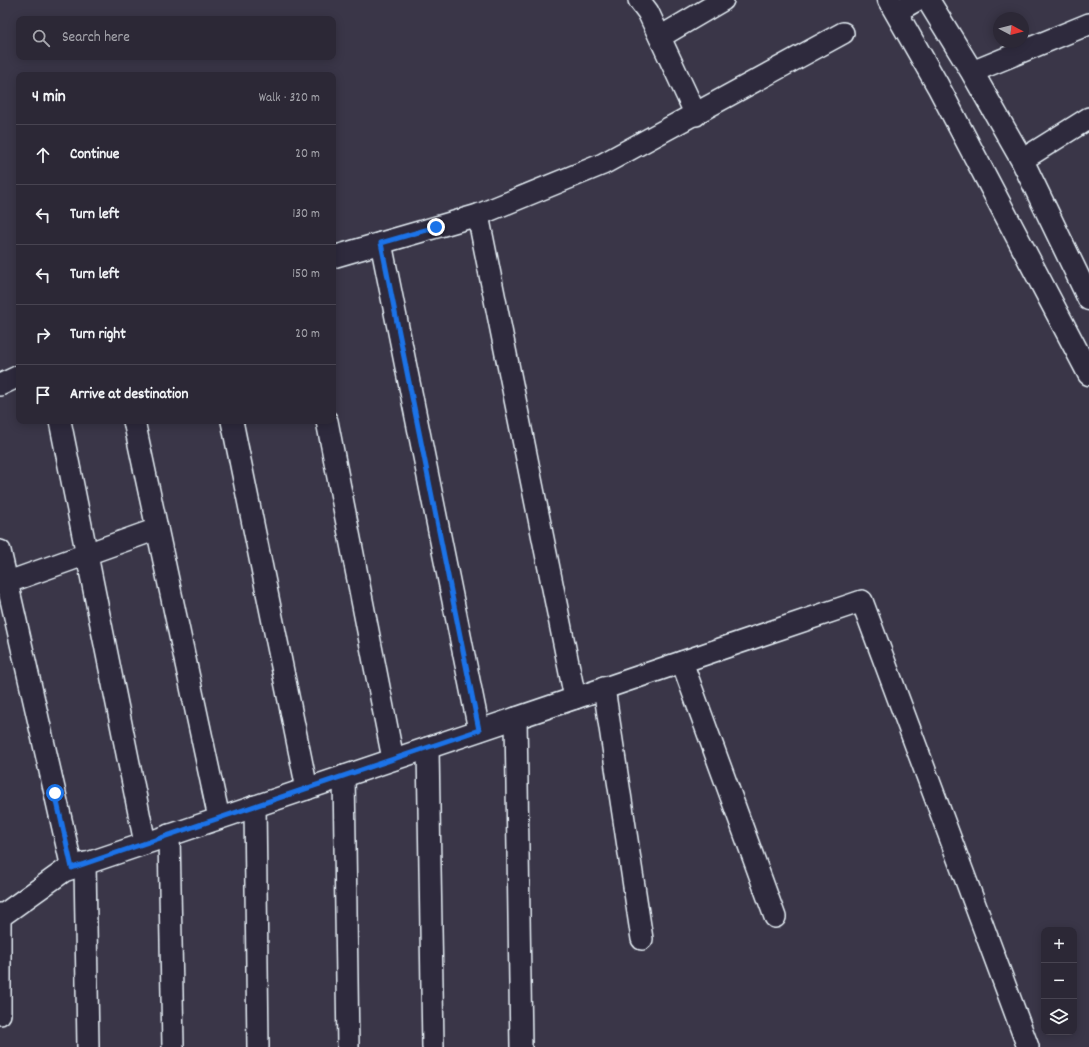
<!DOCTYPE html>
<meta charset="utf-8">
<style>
body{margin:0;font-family:Dekko,sans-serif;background:#34303e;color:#f1f3f6}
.controls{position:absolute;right:12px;bottom:12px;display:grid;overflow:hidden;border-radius:8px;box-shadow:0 2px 10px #0003}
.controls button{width:36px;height:36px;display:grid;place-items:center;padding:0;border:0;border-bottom:1px solid #484451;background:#2c2836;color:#f1f3f6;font:20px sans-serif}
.compass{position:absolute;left:993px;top:12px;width:36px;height:36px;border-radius:50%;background:#2c2836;box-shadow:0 2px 10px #0003;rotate:97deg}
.stop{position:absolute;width:12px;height:12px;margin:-9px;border:3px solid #1a73e8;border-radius:50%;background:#fff}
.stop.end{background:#1a73e8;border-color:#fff;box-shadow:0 1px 4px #0008}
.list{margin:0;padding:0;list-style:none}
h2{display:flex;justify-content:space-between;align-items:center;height:52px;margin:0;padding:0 16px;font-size:17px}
h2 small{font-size:13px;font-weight:400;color:#a6a6ad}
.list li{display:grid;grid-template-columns:26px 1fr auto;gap:12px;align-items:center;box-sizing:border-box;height:60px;padding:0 16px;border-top:1px solid #484451}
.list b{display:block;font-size:15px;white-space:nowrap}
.list em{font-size:13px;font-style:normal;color:#a6a6ad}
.icon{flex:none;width:22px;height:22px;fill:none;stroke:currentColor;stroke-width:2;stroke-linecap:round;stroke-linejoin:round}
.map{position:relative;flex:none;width:1089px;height:1047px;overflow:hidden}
.search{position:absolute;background:#2c2836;box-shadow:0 2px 10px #0003;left:16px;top:16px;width:320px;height:44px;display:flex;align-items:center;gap:10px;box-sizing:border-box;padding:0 14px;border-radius:8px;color:#a6a6ad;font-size:15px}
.panel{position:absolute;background:#2c2836;box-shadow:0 2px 10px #0003;left:16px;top:72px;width:320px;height:352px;border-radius:8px}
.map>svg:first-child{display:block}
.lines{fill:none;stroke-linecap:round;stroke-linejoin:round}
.street-casing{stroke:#e8f1f8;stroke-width:24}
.secondary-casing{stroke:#e8f1f8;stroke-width:25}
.street{stroke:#2f2a3d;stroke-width:21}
.secondary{stroke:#2f2a3d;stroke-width:22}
.route{stroke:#1a73e8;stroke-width:5}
</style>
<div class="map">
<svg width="1089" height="1047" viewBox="0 0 1089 1047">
<rect width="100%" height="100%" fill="#3a3648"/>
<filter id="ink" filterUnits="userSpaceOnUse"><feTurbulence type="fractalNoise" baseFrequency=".025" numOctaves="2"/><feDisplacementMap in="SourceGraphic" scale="8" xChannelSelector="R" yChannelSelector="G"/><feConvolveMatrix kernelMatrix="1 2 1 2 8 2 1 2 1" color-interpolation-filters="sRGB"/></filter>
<g filter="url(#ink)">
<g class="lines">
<defs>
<g id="street">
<polyline points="639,0 648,12 696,115"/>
<polyline points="896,12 917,0"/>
<polyline points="660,37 723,0"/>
<polyline points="972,72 1089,24"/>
<polyline points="1022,160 1089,118"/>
<polyline points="478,215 575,698"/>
<polyline points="381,243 478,215 603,164 843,33"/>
<polyline points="333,257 381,243 479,730"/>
<polyline points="0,385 19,376"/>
<polyline points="60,421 145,843"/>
<polyline points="134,421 219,818"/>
<polyline points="232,421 307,789"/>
<polyline points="327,421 393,759"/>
<polyline points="0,551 72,868"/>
<polyline points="0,585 157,529"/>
<polyline points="682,662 775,917"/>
<polyline points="604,688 642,939"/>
<polyline points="516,718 521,1047"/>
<polyline points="428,748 433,1047"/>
<polyline points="344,776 348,1047"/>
<polyline points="255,806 258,1047"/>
<polyline points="169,835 173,1047"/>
<polyline points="85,863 88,1047"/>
<polyline points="0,914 0,1014"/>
<polyline points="0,917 64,871 862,601 1028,1047"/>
</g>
<g id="secondary">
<polyline points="889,0 938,86 1089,374"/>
<polyline points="928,0 972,72 1022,160 1089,299"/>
</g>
</defs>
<use href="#street" class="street-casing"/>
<use href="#secondary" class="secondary-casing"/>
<use href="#street" class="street"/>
<use href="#secondary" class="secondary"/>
</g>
</g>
<g class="lines" filter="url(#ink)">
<polyline class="route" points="55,793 72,868 479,730 381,243 436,227"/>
</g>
</svg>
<div class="controls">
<button>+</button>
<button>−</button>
<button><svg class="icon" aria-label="layers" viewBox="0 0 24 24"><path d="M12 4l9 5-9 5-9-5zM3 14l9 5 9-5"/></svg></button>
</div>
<svg class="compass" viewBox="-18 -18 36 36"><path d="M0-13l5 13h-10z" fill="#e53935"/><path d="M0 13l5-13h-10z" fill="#a6a6ad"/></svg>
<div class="stop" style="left:55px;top:793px"></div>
<div class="stop end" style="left:436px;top:227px"></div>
<div class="search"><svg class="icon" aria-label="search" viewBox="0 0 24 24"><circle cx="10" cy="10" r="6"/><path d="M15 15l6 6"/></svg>Search here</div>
<section class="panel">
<h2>4 min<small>Walk · 320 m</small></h2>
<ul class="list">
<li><svg class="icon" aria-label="ahead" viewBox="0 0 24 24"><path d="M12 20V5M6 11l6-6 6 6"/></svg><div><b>Continue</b></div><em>20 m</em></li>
<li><svg class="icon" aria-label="left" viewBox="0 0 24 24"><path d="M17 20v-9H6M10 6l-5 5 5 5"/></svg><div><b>Turn left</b></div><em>130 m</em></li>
<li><svg class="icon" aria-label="left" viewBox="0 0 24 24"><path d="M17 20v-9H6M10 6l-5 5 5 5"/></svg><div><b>Turn left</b></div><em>150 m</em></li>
<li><svg class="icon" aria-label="right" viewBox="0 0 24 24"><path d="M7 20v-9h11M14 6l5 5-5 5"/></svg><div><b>Turn right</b></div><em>20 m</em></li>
<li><svg class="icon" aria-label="arrive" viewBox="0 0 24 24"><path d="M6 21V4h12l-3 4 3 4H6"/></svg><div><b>Arrive at destination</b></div></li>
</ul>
</section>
</div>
